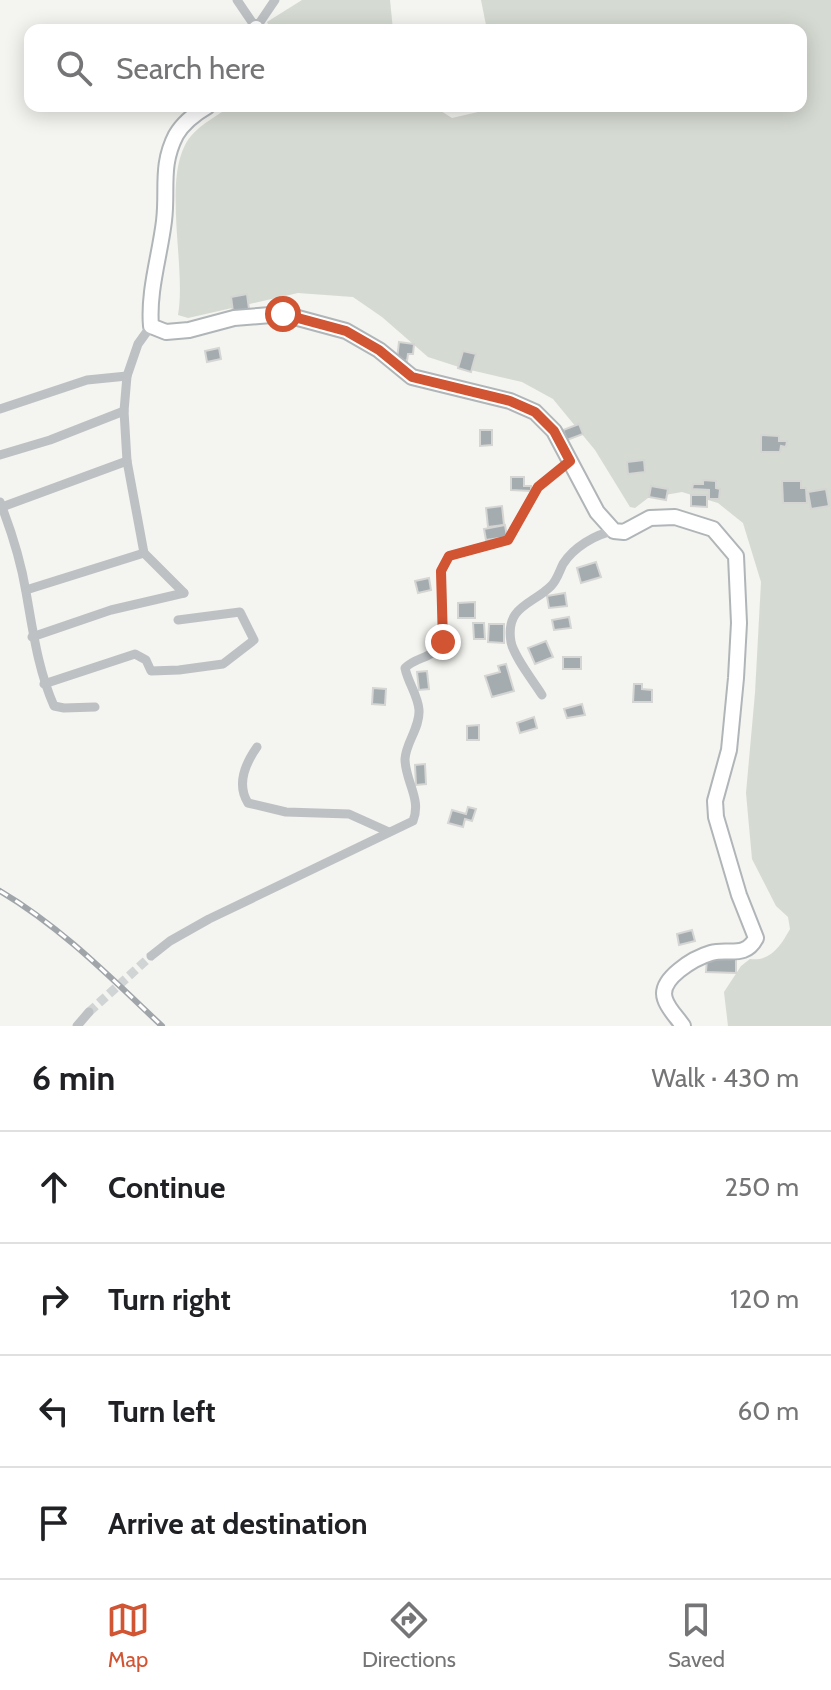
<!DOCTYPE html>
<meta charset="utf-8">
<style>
body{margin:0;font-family:Cabin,sans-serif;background:#f2f2f2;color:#202124}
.stop{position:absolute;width:24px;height:24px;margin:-18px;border:6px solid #d15433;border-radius:50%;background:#fff}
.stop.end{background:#d15433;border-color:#fff;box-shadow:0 2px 8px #0008}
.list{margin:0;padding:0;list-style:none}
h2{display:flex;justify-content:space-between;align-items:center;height:104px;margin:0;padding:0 32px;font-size:34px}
h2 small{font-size:26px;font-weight:400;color:#757577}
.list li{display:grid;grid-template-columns:52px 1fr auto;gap:24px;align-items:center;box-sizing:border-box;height:112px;padding:0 32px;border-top:2px solid #e0e0e0}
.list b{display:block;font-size:30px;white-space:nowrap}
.list em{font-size:26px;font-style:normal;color:#757577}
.icon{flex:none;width:44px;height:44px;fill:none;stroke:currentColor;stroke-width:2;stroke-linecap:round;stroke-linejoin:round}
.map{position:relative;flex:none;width:831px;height:1026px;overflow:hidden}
.search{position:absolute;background:#fff;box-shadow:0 4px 20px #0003;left:24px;right:24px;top:24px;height:88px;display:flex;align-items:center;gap:20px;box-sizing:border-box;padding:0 28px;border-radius:16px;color:#757577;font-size:30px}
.sheet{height:552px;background:#fff}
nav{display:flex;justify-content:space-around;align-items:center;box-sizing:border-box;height:112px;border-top:2px solid #e0e0e0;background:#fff;font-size:22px;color:#757577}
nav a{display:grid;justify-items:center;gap:4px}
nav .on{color:#d15433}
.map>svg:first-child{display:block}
.green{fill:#d5dad2}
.building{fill:#a4acb0;stroke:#d5d5d3;stroke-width:2}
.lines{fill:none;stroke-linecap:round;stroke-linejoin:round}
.street-tunnel{stroke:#d0d4d4;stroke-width:9;stroke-dasharray:9 4.5;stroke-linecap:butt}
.secondary-casing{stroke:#b0b5b8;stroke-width:18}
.street{stroke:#bdc1c4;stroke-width:9}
.secondary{stroke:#fff;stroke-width:14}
.rail-casing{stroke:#9fa5a9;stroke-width:6}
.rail{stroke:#fff;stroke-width:3;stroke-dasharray:9;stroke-linecap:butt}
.route{stroke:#d15433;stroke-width:10}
</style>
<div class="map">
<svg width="831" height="1026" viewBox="0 0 831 1026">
<rect width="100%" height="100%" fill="#f4f4f0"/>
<g class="green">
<polygon points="302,0 390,0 393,30 271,30 267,22"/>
<path d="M481 0H831V1026H728L724 992 741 966 750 959C771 962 781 945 790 929L788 917 776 906 752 859 746 793 755 693 761 582 743 523 718 503 682 492 648 498 635 508 630 507 595 450 553 399 522 382 462 368 428 357 382 317 353 297 298 293 188 318 178 315C187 267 160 173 191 136 202 123 217 116 231 106H433L452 118 478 112 486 106H801V30H487Z"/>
</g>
<g class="building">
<polygon points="247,294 249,309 233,312 231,297"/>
<polygon points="399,342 414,344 413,354 408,354 407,361 397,359"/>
<polygon points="219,348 221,359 207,362 205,351"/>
<polygon points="463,351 476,354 471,372 458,368"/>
<polygon points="579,424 583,434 567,440 563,430"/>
<polygon points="480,430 492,430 492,445 480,446"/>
<polygon points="761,435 779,436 779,441 787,441 786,447 781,446 780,452 761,452"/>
<polygon points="644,460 645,472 628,474 627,462"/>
<polygon points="511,477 524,477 524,486 531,486 531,491 511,490"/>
<polygon points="703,480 716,481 716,488 720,489 719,499 709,499 709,490 692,489 693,484 703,484"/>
<polygon points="782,481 801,481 801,488 806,488 807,503 783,503"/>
<polygon points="651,486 668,489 666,500 649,497"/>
<polygon points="826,489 829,506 811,509 808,492"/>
<polygon points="691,495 707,495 707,507 691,506"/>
<polygon points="502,506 504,525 488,527 486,508"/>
<polygon points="505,525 507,537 486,540 484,529"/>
<polygon points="596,562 601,577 581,583 577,568"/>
<polygon points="429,578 431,590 418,593 415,581"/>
<polygon points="565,593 567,606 549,608 547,596"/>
<polygon points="475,602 475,618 458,618 458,603"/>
<polygon points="569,617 571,628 554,630 552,620"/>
<polygon points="473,623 484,623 485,639 474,639"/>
<polygon points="489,624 504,624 504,643 488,642"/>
<polygon points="546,641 553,657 535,664 528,648"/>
<rect x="563" y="657" width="18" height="12"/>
<polygon points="506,664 514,691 492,697 485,676 500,672 498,666"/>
<polygon points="427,671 429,689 419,690 417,672"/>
<polygon points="634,684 642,684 642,689 652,690 652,702 633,702"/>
<polygon points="373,688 386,689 385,705 372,704"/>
<polygon points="582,704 585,715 567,718 564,709"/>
<polygon points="534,717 537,728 520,733 517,723"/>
<polygon points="479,725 479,740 467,740 467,726"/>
<polygon points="425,764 426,784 416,785 415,765"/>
<polygon points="468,807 476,809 472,821 465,819 463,827 448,823 452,810 466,814"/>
<polygon points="692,930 695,941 679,945 677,934"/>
<polygon points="707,958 736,959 736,973 706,972"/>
</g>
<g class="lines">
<polyline class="street-tunnel" points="89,1012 151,956"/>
<defs>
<g id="secondary">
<polyline points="256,28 257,30"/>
<path d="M208 106C196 113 183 123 176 135 160 166 168 189 164 221 160 255 148 291 151 326L166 332 189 330 234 318 283 314 346 331 379 350 412 377 510 401 535 412 554 431 597 512 614 531 624 532 650 518 675 517 713 529 736 556 739 623 736 678 729 750 715 801 716 817 739 895 756 938C745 959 728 948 711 953 694 958 658 979 665 999 668 1009 677 1017 683 1026"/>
</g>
</defs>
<use href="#secondary" class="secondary-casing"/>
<g class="street">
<polyline points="237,0 256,28 275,0"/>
<polyline points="151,326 138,344 127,376 124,411 127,461 144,553 184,593"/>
<polyline points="0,409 87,380 127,376"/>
<polyline points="0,455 50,440 124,411"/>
<path d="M0 502C11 530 21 562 26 592 33 631 38 670 54 706L64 708 95 707"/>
<polyline points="2,507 127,461"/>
<polyline points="26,590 144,553"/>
<polyline points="32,637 111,610 184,593"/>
<polyline points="44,684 135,654 146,660 151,671 179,670 223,664 254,640 240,612 178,620"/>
<path d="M542 695C534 682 514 657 511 642 505 606 532 605 551 586 557 580 559 572 563 564 573 548 595 534 614 531"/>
<path d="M257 747C245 764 236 784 248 803L286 812 349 814 389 832"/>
<path d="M151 956 170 941 209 919 413 821C422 799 405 781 405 759 406 742 420 728 419 710 418 695 408 683 405 668 416 656 434 659 443 642L441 571 449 556 508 540 538 487 570 461"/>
<polyline points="77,1026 89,1012"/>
</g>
<use href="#secondary" class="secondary"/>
<defs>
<path id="rail" d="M0 891C61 927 110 977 162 1026"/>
</defs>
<use href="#rail" class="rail-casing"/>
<use href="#rail" class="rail"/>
</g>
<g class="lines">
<polyline class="route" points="283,314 346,331 379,350 412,377 510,401 535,412 554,431 570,461 538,487 508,540 449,556 441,571 443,642"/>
</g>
</svg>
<div class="stop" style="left:283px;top:314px"></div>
<div class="stop end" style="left:443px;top:642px"></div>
<div class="search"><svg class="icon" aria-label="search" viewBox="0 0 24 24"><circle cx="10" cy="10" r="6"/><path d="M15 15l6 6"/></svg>Search here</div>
</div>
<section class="sheet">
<h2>6 min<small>Walk · 430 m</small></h2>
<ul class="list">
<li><svg class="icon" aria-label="ahead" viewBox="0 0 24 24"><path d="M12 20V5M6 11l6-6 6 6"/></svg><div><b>Continue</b></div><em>250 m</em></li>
<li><svg class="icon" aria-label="right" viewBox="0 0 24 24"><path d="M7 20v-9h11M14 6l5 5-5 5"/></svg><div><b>Turn right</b></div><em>120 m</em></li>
<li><svg class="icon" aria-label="left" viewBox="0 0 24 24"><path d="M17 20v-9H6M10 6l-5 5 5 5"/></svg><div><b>Turn left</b></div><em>60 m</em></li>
<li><svg class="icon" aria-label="arrive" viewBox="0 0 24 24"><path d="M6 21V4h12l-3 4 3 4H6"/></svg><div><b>Arrive at destination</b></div></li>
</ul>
</section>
<nav>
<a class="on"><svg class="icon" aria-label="map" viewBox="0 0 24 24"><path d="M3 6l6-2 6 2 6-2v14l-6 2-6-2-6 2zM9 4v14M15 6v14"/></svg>Map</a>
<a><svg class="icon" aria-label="directions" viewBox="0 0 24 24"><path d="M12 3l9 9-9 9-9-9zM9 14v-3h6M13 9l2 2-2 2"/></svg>Directions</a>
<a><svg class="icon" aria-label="saved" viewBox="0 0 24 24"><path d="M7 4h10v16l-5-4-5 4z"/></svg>Saved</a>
</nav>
